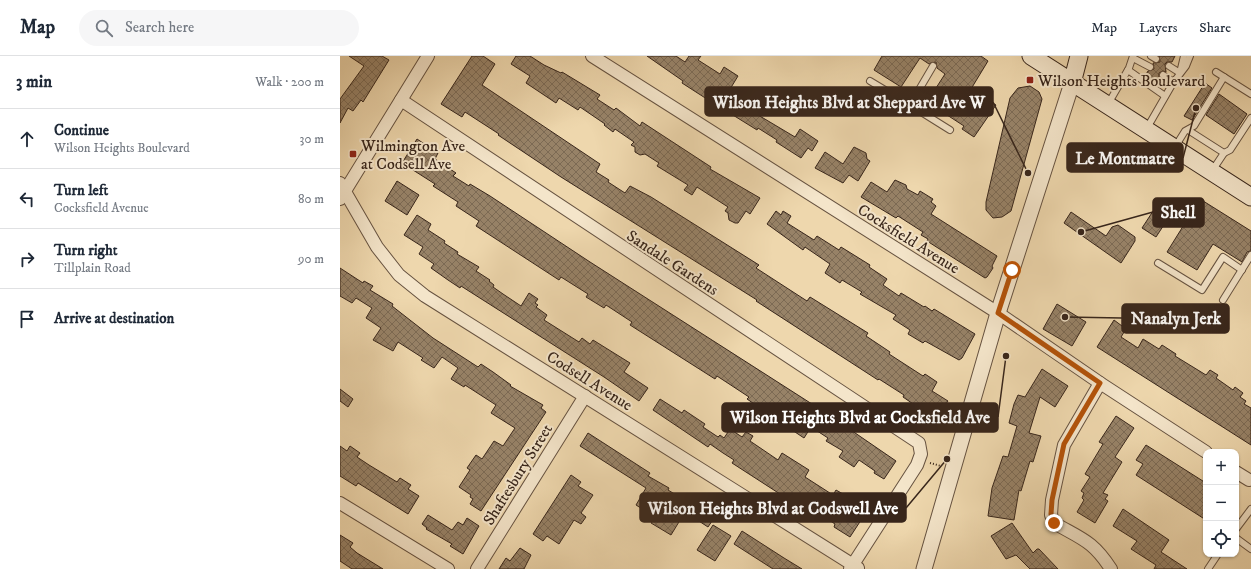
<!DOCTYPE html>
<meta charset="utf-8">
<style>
body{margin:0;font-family:"IM FELL DW Pica",serif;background:#f6f6f7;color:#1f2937}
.controls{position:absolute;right:12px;bottom:12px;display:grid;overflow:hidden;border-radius:8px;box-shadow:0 1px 3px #0004}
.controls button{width:36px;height:36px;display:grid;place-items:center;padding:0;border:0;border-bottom:1px solid #e0e1e3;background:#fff;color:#1f2937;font:20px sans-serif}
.stop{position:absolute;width:12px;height:12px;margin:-9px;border:3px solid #b45309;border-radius:50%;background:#fff}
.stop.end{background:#b45309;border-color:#fff;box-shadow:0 1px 4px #0008}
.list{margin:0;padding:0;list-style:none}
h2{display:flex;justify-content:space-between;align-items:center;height:52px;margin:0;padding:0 16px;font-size:17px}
h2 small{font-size:13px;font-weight:400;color:#747a83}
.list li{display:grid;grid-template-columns:26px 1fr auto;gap:12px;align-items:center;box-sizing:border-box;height:60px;padding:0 16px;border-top:1px solid #e0e1e3}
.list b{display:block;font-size:15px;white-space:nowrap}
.list p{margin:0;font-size:13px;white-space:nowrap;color:#747a83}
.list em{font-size:13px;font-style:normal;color:#747a83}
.icon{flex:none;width:22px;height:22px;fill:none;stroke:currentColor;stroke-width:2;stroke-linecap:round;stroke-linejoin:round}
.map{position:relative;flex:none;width:911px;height:513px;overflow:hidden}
header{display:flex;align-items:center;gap:24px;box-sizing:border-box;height:56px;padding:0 20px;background:#fff;border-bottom:1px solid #e0e1e3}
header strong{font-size:19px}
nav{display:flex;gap:22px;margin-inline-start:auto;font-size:14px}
.search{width:280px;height:36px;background:#f6f6f7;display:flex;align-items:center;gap:10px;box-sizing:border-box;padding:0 14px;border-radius:22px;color:#747a83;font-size:15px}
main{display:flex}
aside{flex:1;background:#fff}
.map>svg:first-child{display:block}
.building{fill:url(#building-cross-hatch);stroke:#38261b}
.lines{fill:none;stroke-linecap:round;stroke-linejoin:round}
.service-casing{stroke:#665240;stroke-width:8}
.minor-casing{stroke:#665240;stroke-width:14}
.tertiary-casing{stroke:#665240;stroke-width:17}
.secondary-casing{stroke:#38261b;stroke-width:19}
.path{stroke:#38261b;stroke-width:2;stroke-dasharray:1 2;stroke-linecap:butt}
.service{stroke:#f4e5ca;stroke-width:6}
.minor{stroke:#f4e5ca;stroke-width:12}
.tertiary{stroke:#f4e5ca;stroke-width:15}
.secondary{stroke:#f4e5ca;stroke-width:17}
.route{stroke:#b45309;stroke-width:5}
.poi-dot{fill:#8f2418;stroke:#f4e5ca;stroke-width:1.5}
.labels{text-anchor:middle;stroke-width:4;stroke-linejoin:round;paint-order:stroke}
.poi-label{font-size:16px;fill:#38261b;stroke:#f4e5ca;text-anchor:start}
.street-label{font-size:16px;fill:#38261b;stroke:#f4e5ca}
.leader{fill:none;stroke:#38261b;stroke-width:1.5}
.callout-dot{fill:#38261b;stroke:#f4e5ca;stroke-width:1.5}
.callout{fill:#38261b;stroke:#38261b;stroke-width:1.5}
.callout-label{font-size:17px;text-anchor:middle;font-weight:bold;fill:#fff}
</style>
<header>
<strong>Map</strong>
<div class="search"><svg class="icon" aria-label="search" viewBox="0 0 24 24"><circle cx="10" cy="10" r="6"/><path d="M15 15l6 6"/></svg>Search here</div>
<nav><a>Map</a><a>Layers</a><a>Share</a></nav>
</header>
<main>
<aside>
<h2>3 min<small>Walk · 200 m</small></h2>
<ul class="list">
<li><svg class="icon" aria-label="ahead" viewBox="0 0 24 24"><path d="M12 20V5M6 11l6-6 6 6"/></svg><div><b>Continue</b><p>Wilson Heights Boulevard</p></div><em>30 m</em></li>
<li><svg class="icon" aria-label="left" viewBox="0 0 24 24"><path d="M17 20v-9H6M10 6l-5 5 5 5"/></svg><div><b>Turn left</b><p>Cocksfield Avenue</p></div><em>80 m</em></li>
<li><svg class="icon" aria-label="right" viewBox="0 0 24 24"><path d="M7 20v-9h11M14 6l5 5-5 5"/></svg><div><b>Turn right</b><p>Tillplain Road</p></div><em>90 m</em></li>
<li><svg class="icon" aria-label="arrive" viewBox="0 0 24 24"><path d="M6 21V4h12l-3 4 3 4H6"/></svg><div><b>Arrive at destination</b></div></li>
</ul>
</aside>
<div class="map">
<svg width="911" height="513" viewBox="0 0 911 513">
<defs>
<pattern id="building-cross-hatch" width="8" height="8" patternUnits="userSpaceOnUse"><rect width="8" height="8" fill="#978267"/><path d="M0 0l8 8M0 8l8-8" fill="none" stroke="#7c6a54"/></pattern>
</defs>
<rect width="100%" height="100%" fill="#eed7ad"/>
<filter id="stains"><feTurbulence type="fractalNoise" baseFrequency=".005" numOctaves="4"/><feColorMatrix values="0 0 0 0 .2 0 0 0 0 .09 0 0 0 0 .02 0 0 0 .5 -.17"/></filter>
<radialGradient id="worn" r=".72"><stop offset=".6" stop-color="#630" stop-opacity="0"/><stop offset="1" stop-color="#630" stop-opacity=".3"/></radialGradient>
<g class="building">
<polygon points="9,0 42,0 49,4 23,46 21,44 13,55 8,52 0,67 0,43 24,10"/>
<polygon points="132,0 143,0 155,8 142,29 260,108 256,116 269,124 268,126 285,137 290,130 311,141 419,209 416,212 467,245 470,241 528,277 526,280 550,296 549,298 583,320 585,318 597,326 592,335 608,345 595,363 563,341 564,339 539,323 538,324 416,245 417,244 221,121 158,79 159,78 125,56 122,61 101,48"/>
<polygon points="176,0 190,0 204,9 221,17 222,16 260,39 257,43 274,54 276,52 300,70 302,66 371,111 370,113 420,142 410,158 406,155 398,167 395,167 389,164 388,157 385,155 388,151 357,131 352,139 344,134 348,129 317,110 319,107 305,98 300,99 295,96 295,91 291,89 294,86 275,73 273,76 264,69 265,68 240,51 238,54 219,42 216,47 186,27 190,20 171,8"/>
<polygon points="307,0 336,0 345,6 349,0 361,0 358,4 380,18 384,11 398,20 384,43 378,39 373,47 342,27 343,25"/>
<polygon points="542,0 641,0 648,5 631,33 656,49 634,81 622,73 624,70 587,46 605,18 597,12 596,6 589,8 580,2 561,31 534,14"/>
<polygon points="819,0 835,0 832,6 827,6 825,8 826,16 823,15 819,17 819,21 821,23 818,28 805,20 808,15 814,13 813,7 820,6"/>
<polygon points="865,27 872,32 852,64 844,60"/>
<polygon points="690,30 699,36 702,43 671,155 662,161 653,162 646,154 646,146 670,42 678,32"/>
<polygon points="879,38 907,58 894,78 866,59"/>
<polygon points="396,43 410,51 408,53 455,81 460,73 478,85 472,95 468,92 461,102 436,86 437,84 418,72 417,74 388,56"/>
<polygon points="77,83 98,97 95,103 116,117 113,120 129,130 130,128 150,140 250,206 486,357 556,405 544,423 534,417 535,415 519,404 514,411 499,401 503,395 486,385 488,382 471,371 464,382 446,370 407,343 409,341 377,320 375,323 290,269 292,266 266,249 264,252 246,241 248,238 221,221 219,224 136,170 139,165 116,150 118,146 93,130 95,128 62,107"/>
<polygon points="514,91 526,97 527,103 530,105 518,125 509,119 503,127 475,112 485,96 503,108"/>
<polygon points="555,124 566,129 567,133 578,139 580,135 593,143 591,146 596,150 591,158 657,200 652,210 653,212 647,221 645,222 587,185 588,183 581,179 583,176 558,160 556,162 521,141 531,126 547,136"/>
<polygon points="57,125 79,139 67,159 45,145"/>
<polygon points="860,143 911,175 911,195 907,196 902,206 873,188 857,214 827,196"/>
<polygon points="819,146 833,155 816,181 802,172"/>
<polygon points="436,155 441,159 443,155 451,160 447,167 474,184 477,180 499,194 501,191 530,209 529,211 547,223 543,229 559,240 561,237 584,251 585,250 592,255 594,253 635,278 622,302 619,304 585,285 583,287 568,278 570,274 553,263 556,259 520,238 522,236 502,224 500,227 485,217 490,208 465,191 463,194 427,168"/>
<polygon points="731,156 766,180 772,171 778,169 795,181 795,185 781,207 724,167"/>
<polygon points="77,159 91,168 88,174 105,185 104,187 118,196 117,198 139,211 136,215 150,224 149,225 154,229 153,231 163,238 181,250 189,237 198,243 195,247 198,249 196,251 207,259 204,264 239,286 242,282 250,288 253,284 290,307 284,316 308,332 299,345 264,321 121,230 120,232 108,224 91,212 94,208 79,198 83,191 64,179"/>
<polygon points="0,212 23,227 24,225 33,230 30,234 53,248 52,250 93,282 138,311 141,308 153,316 171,329 170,330 203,349 201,352 206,356 141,455 130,448 133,443 130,441 131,439 119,431 130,414 127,412 136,399 142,403 154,385 163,390 175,372 151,357 156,349 125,329 124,331 111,323 118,312 102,301 94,312 81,304 83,302 58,286 53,295 33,284 41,272 26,262 32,252 16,242 12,247 0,240"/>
<polygon points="717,248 746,266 732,290 703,273"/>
<polygon points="774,264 786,273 781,281 798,292 803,283 819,293 822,289 836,298 835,300 866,319 870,314 878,319 876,322 893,334 895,331 903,337 900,341 906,345 904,348 911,352 911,389 757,291"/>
<polygon points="702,313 728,330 715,351 700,341 689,377 701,380 693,406 690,405 681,435 679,434 674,464 648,460 652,432 663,400 668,401 677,370 669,367 674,348 678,339 685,341"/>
<polygon points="0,333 13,343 8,351 0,345"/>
<polygon points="320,343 342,357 344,354 365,368 363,371 378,381 380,379 384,382 390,373 402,381 406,376 413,380 410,385 438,404 442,397 469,414 465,421 493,439 496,434 524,450 521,455 525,458 510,481 494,471 495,468 477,456 459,446 457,449 392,407 394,404 383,397 370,388 368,391 313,354"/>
<polygon points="776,360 794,372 775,401 782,406 763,437 768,439 765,443 768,445 755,467 737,456 744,444 742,442 744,437 741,435 750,421 745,418 763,388 759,386"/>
<polygon points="248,377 310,417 308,420 329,432 328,434 356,451 358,448 376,459 368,471 345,456 331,479 311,467 315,461 296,449 306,432 240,390"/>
<polygon points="806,389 866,427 866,464 796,419 803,408 796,404"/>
<polygon points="0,390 7,395 10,390 20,397 17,401 29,409 57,426 60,422 71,429 68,433 79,440 68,458 18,427 16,430 0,420"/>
<polygon points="231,419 241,426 238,430 253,439 241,457 246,461 241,468 234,464 219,488 207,480 203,485 193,478"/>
<polygon points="783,453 829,484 821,496 847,513 814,513 816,509 791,493 797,485 773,470"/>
<polygon points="88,459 112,474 118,466 123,469 127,462 139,470 123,498 110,490 112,488 86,473 87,472 82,468"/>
<polygon points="672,467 693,497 697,493 699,493 718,513 690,513 676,499 666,503 651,480"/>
<polygon points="373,469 391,480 375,505 357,494"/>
<polygon points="402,475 444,502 462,513 433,513 394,488"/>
<polygon points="0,479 13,487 10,491 17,497 43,513 12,513 0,505"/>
<polygon points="180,492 191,499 184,513 159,513 166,502 170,505"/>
</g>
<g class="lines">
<defs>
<g id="service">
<polyline points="811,0 816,3"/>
<polyline points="793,2 810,11"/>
<polyline points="829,10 840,17 844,0"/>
<polyline points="788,14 825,40"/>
<polyline points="876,16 911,38"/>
<polyline points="823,19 834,26"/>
<polyline points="530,25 570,49 593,10"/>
<polyline points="768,48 789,12 793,0"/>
<polyline points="570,49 610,74"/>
<polyline points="807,72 833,27 846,10 850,0"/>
<polyline points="848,74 884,97 872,115"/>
<polyline points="835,91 845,75 854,70 884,21"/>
<polyline points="884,97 890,94 911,62"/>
<polyline points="818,207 862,234 883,201 902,214"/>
<polyline points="883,244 911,199"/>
<polyline points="896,473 911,453"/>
<polyline points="896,482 911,493"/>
<polyline points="868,513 878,498"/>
</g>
<g id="minor">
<polyline points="252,0 658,257 760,327 866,396"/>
<polyline points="61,44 579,387 581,398 577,409 510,513"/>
<polyline points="0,127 37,191 59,219 85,240 518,512"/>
<polyline points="0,143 88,0"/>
<path d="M760 327 724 389 712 444 711 459 714 467C742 483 753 485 771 513"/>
<polyline points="896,416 909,424"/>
<polyline points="0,447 108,513"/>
<polyline points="137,513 245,340"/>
</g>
<polyline id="tertiary" points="584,513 658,257 732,27"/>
<g id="secondary">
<polyline points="691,0 911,141"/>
<polyline points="732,27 739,0"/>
</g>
</defs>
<use href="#service" class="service-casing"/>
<use href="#minor" class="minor-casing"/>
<use href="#tertiary" class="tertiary-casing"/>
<use href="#secondary" class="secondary-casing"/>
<polyline class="path" points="590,407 601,410"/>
<use href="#service" class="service"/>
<use href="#minor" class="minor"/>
<use href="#tertiary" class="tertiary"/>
<use href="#secondary" class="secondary"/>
</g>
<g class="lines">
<polyline class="route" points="672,214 658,257 760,327 724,388 712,444 711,458 714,467"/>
</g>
<g class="poi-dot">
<rect x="686" y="20" width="8" height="8" rx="2"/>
<rect x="9" y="94" width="8" height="8" rx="2"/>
</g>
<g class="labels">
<g class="poi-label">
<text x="698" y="30">Wilson Heights Boulevard</text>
<text x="21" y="95">Wilmington Ave<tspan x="21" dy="18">at Codsell Ave</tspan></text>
</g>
<g class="street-label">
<text transform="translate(569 182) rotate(32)" y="6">Cocksfield Avenue</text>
<text transform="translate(333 206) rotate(33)" y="6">Sandale Gardens</text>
<text transform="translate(250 324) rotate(32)" y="6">Codsell Avenue</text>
<text transform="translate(177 418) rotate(-58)" y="6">Shaftesbury Street</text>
</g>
</g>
<path class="leader" d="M688 117L653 46M856 52L843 102M741 176L813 156M725 261L782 262M666 300L658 361M607 403L566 452"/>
<g class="callout-dot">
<circle cx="688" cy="117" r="4"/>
<circle cx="856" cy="52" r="4"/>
<circle cx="741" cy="176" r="4"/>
<circle cx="725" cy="261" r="4"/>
<circle cx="666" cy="300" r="4"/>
<circle cx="607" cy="403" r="4"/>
</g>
<g class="callout">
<rect x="365" y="31" width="288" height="29" rx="4"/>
<rect x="727" y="87" width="116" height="29" rx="4"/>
<rect x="813" y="142" width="51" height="29" rx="4"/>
<rect x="782" y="248" width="107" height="29" rx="4"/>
<rect x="382" y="347" width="276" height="29" rx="4"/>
<rect x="300" y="437" width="266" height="29" rx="4"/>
</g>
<g class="callout-label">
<text x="509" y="52">Wilson Heights Blvd at Sheppard Ave W</text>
<text x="785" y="108">Le Montmatre</text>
<text x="838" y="162">Shell</text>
<text x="836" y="268">Nanalyn Jerk</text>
<text x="520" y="367">Wilson Heights Blvd at Cocksfield Ave</text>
<text x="433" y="458">Wilson Heights Blvd at Codswell Ave</text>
</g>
<rect width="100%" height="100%" filter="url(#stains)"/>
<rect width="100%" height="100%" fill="url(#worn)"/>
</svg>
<div class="controls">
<button>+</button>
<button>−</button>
<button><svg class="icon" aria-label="locate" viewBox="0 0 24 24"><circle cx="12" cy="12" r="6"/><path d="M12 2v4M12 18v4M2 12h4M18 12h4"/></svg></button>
</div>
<div class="stop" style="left:672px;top:214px"></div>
<div class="stop end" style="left:714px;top:467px"></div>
</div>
</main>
